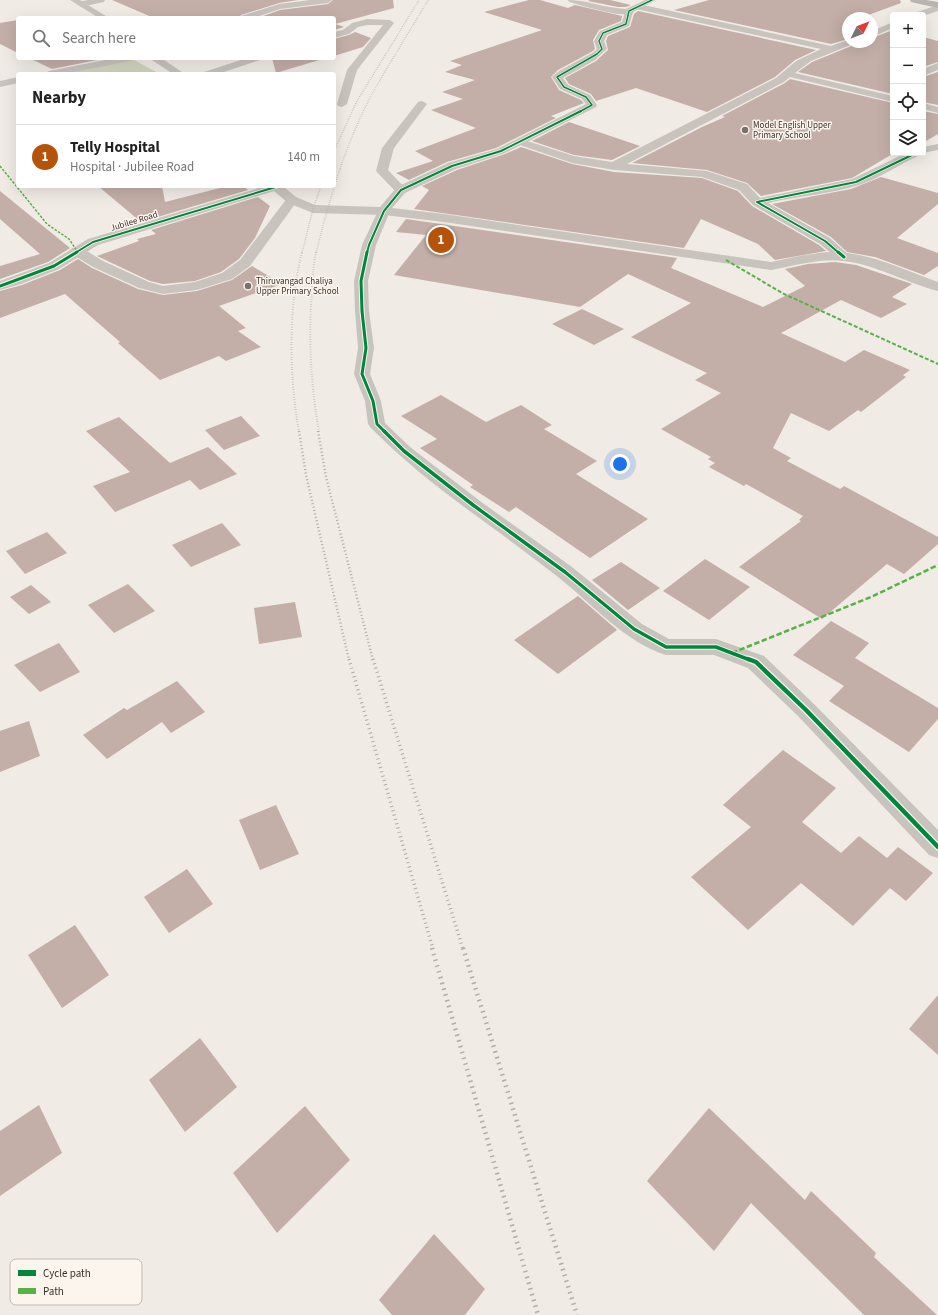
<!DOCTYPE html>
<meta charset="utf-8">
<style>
body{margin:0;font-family:"Source Sans 3",sans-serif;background:#f6f6f6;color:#222}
.controls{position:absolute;right:12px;top:12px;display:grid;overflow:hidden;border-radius:4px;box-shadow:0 4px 16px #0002}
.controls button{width:36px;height:36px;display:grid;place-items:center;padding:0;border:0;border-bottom:1px solid #e0e0e0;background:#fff;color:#222;font:20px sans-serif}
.compass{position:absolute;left:842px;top:12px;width:36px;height:36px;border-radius:50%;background:#fff;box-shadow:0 4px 16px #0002;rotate:47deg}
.you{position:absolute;left:620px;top:464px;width:14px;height:14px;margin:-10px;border:3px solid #fff;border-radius:50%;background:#1a73e8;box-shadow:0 0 0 6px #1a73e833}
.badge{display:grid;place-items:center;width:26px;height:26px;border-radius:50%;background:#b45309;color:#fff;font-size:13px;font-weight:700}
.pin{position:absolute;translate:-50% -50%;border:2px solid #fff;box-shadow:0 1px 4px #0006}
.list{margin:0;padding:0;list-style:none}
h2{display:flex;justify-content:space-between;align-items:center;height:52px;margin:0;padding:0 16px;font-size:17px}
h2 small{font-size:13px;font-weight:400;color:#767676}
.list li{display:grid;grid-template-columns:26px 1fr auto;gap:12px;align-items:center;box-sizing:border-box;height:64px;padding:0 16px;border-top:1px solid #e0e0e0}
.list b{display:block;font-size:15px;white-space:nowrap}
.list p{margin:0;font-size:13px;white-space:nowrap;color:#767676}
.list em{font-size:13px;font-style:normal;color:#767676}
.icon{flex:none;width:22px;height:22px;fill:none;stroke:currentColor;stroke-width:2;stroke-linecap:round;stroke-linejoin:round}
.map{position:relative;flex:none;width:938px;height:1315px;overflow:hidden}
.search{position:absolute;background:#fff;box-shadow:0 4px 16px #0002;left:16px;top:16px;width:320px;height:44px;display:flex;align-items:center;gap:10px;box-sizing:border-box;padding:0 14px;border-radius:4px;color:#767676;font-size:15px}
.panel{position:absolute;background:#fff;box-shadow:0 4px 16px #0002;left:16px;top:72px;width:320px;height:116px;border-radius:4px}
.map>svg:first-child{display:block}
.green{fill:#d1d6bf}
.building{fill:#c3afa7}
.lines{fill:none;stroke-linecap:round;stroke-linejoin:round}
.minor{fill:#c9c3be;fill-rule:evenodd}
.tertiary{fill:#c9c3be;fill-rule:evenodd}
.secondary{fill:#bab3ae;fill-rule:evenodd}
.rail-far4{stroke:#b1aca8;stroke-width:1.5;stroke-dasharray:0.5 1.5;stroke-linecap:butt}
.rail-far3{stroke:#b1aca8;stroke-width:2;stroke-dasharray:0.5 2;stroke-linecap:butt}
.rail-far2{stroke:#b1aca8;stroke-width:2.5;stroke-dasharray:1 2.5;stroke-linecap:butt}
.rail-far1{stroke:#b1aca8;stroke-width:3.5;stroke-dasharray:1 3.5;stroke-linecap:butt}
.rail{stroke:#b1aca8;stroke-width:4.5;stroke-dasharray:1.5 4.5;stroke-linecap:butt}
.quiet-far2{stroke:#57b246;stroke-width:1.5;stroke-dasharray:2.5 1.5;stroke-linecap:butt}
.quiet-far1{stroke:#57b246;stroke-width:2;stroke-dasharray:4 2;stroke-linecap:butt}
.quiet{stroke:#57b246;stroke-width:2.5;stroke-dasharray:5.5 2.5;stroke-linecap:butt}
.cycleway-far4-casing{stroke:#fbf5ee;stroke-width:2.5}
.cycleway-far3-casing{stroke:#fbf5ee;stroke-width:3.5}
.cycleway-far2-casing{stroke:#fbf5ee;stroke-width:5}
.cycleway-far1-casing{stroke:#fbf5ee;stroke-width:5.5}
.cycleway-casing{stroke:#fbf5ee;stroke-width:7}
.cycleway-far4{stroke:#00873e;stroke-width:1.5}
.cycleway-far3{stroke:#00873e;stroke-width:2}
.cycleway-far2{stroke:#00873e;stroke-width:3}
.cycleway-far1{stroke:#00873e;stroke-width:3.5}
.cycleway{stroke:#00873e;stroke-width:4.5}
.poi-dot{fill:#7a716c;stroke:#fbf5ee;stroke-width:1.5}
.labels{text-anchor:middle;stroke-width:3;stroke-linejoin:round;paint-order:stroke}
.far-poi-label{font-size:9px;fill:#3b302b;stroke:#fbf5ee;text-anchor:start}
.far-street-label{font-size:9px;fill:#3b302b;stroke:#fbf5ee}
.key{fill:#fbf5ee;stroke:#c1bab4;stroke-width:1}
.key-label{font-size:11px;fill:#3b302b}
</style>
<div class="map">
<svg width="938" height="1315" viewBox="0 0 938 1315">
<rect width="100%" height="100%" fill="#f0ebe5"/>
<polygon class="green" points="132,59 160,74 64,74"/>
<g class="building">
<polygon points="112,0 298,0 279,3 241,15 239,18 154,18"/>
<polygon points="333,0 393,0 394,8 335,24 344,27 334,30 334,18 258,18 280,10 328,4"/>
<polygon points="529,0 540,0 568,8 575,5 622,16 621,21 599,30 593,40 595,49 593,51 558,70 551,77 559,90 581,100 584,103 551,116 556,118 496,148 447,162 409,180 396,173 433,161 415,151 476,128 431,110 463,99 442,92 475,80 445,72 462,65 450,61 542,30 484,12"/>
<polygon points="590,0 610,0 631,5 626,7 618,7 588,1"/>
<polygon points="709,0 900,0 901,3 863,17 868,18 848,18 848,39 831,44 674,10"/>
<polygon points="638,11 816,50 795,60 775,77 707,112 636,88 596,101 591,94 569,84 565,78 596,61 608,50 606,41 608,36 630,27 634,14"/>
<polygon points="18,20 18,53 0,44 0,23"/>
<polygon points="893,30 893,94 798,72 812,62 854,45 856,42 872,42 872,38"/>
<polygon points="355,32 371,38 363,47 334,56 334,39 349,35"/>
<polygon points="923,37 938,41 938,62 923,67"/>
<polygon points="29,58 107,58 52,69"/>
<polygon points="272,58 326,58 276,73"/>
<polygon points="938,72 938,105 923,102 923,77"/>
<polygon points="790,79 893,103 894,153 852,178 761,196 747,183 707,170 632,163 702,127 725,117 722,116 785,83"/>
<polygon points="923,111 938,114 938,134 926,141 923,140"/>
<polygon points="569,122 640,146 612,160 574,155 532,141"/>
<polygon points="521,147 572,164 614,172 702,178 738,191 752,206 819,245 826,251 775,260 758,244 701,219 684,248 414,209 429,190 422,186 457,170 505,154"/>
<polygon points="881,177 938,193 938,204 897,238 938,253 938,266 924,275 875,257 847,252 831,237 772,204 851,189"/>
<polygon points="98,186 162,186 165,202 228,186 244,186 248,190 141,222"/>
<polygon points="0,191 70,248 48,262 0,279 0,266 40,254 0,219"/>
<polygon points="258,197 270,206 255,238 239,259 221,272 195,281 163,284 150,281 97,256 139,241 137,239 156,234 151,230"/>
<polygon points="406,219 677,258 671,268 763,307 805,286 785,269 808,264 835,262 856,265 912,284 892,297 907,304 881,318 841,300 781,333 845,362 864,350 910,370 903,375 906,377 861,412 858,410 829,431 791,413 773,448 791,458 787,461 840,489 844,486 938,537 938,544 904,574 887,564 822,619 739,567 801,521 799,520 803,516 746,484 744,486 709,467 715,463 708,459 711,457 661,429 721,393 695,380 707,373 631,337 691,303 628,274 580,307 394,275 426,235 396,232"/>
<polygon points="78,259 92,268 138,289 163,295 197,291 232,280 252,266 282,284 219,306 246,328 238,331 261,347 226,361 219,356 160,380 118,343 120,342 65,294 0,318 0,291 22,285 60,270"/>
<polygon points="582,309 624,329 594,345 552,324"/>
<polygon points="441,395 486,422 521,405 552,425 544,429 597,461 576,474 648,519 590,558 516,507 509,512 470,487 473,485 420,448 437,439 401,416"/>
<polygon points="241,416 260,436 224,450 205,430"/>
<polygon points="119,417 170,463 208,447 237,474 200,490 190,480 115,512 93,486 130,472 86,431"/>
<polygon points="222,523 241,545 191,567 172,545"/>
<polygon points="47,532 67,553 25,574 6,551"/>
<polygon points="705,559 750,587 709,620 663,591"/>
<polygon points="621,562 660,588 628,610 592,580"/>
<polygon points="128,584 155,611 114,633 88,605"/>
<polygon points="31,585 51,602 29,614 10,597"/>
<polygon points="578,596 617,630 558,674 514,640"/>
<polygon points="295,602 302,637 259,644 254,608"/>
<polygon points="831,621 869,643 855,658 938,708 938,719 909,752 829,701 844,686 793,655"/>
<polygon points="59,643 80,672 40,692 14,665"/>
<polygon points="177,681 205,712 171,733 162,722 107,759 83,735 124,708 127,710"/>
<polygon points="29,721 40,756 0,772 0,731"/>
<polygon points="783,750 836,788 802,822 841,853 859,836 887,858 898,847 933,873 906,901 890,888 853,926 801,883 748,930 691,877 751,827 723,805"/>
<polygon points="276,805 299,854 260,870 239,820"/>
<polygon points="187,869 213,904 169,933 144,897"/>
<polygon points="75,925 109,975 62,1008 28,955"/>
<polygon points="938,995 938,1055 909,1029"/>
<polygon points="200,1038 237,1087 185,1132 149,1080"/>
<polygon points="39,1105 62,1153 0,1196 0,1131"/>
<polygon points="305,1106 350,1160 277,1233 233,1173"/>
<polygon points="709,1108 805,1200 811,1191 876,1253 874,1257 937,1315 864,1315 751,1203 714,1251 647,1181"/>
<polygon points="434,1234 485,1289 465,1315 392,1315 379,1300"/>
</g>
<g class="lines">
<g class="minor">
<polygon points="88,0 105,0 104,2 81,7 77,4 78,2"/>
<polygon points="310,0 332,0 328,3 280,9 253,18 240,18 241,16 279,4"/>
<path d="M568 0C585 0 599 6 616 8 622 9 630 8 634 12 626 20 581 5 569 2Z"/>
<path d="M639 4 831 46 848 40V42H855L853 44 811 61 795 73 893 96V102L790 77 784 82 627 164 707 171 747 184 760 198 852 179 906 153H923V147L938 144V150L923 153H922L920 155C900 164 882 177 862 184 832 194 799 196 768 203L830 238 851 257 849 260 844 261 839 260 820 244 753 205 739 190 702 177 614 170 572 163 517 144 515 142 517 140 521 139 574 156 612 162 776 78 796 61 821 49 636 9 635 7 636 5Z"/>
<polygon points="938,5 938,11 923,16 913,15 914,13"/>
<polygon points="367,19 390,20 394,23 357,70 347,104 342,107 338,106 337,104 347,70 383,25 367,25 358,27 349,34 334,38 334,32 343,30 352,23"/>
<polygon points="893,22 893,28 872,37 872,31"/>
<polygon points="115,58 135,58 130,61 64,74 44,74 49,71"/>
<polygon points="247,58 262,58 260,60 218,74 203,74 204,72"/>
<polygon points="938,63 938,70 923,76 923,69"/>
<polygon points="18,77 18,83 0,87 0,81"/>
<polygon points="422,101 427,104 394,148 388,170 407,190 405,193 397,193 376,171 382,148 418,102"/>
<polygon points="923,103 938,107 938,113 923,109"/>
<polygon points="292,196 296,197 298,200 250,266 232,279 197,290 163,294 139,288 93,267 72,254 70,251 72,248 82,248 103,261 149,282 163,286 195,282 222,273 240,260 288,197"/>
<path d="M384 207 389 208 390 211 376 245 368 281 369 311 374 348 370 374 381 401 385 423 410 447 480 501 572 567 642 624 669 639H716L764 656 814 704 938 830V858L929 855 798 716 748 668 714 655H666C626 643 591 603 558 577 495 527 428 486 371 428L368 424 365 401 354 374 358 348 355 311 354 281 362 245 378 211 379 208Z"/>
</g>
<g class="tertiary">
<polygon points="70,0 80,0 109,18 99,18"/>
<path d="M645 0H656L633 12 629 26 607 35 604 41 607 49 595 60 563 78 568 85 590 95 597 105 596 107 505 153 456 169 405 193 392 208 444 214 771 262C792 258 813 252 835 252 870 253 905 270 938 282V291C906 283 877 265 844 261 820 258 795 266 771 270L444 222 384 215 313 213 288 203 274 191 98 245 59 269 21 284 0 290V281L49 263 88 239 266 186H285L284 187 296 197 315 205 380 207 397 187 448 163 497 149 586 104 582 99 560 89 552 77 559 71 594 52 597 49 594 41 600 31 622 22 626 9Z"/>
<polygon points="149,58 161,58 185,74 173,74"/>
</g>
<polygon class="secondary" points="910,0 926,0 938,2 938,8 911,2"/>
<g class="rail-far4">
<polyline points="334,151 357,101 419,0"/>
<polyline points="302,253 313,209 321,186"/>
<path d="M316 253C329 201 344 148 369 100 387 66 409 33 428 0"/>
</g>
<g class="rail-far3">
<path d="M316 252C313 265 313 278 312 292 308 338 311 386 319 432"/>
<path d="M299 432C289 375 288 308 302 252"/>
</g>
<g class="rail-far2">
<polyline points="299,431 306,475 349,660"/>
<polyline points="318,431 326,477 373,660"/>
</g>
<g class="rail-far1">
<polyline points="349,659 433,949"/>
<polyline points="373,659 463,949"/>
</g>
<g class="rail">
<polyline points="432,948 538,1315"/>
<polyline points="463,948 577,1315"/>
</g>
<polyline class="quiet-far2" points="0,166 47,224 69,239 77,251"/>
<polyline class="quiet-far1" points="726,260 784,294 938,364"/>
<polyline class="quiet" points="732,653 871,597 938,565"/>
<defs>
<polyline id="cycleway-far4" points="579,112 592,105 586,97 564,87 557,77 597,54 602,49 599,41 603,33 626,24 629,11 652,0"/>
<g id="cycleway-far3">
<polyline points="75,253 93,242 279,186"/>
<polyline points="367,253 369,245 384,211 401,190 452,166 501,151 581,111"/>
<polyline points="839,253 825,241 757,202 856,182 916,153"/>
</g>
<g id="cycleway-far2">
<polyline points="367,252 361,281 362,311 366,348 362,374 373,401 377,424 385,432"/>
<polyline points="838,252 844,257"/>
<polyline points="0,286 54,266 77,252"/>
</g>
<polyline id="cycleway-far1" points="384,431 404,451 473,505 565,572 634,629 666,647 716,647 750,660"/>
<polyline id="cycleway" points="748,659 756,662 806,710 938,847"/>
</defs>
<use href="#cycleway-far4" class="cycleway-far4-casing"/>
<use href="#cycleway-far3" class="cycleway-far3-casing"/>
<use href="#cycleway-far2" class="cycleway-far2-casing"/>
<use href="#cycleway-far1" class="cycleway-far1-casing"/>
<use href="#cycleway" class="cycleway-casing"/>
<use href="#cycleway-far4" class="cycleway-far4"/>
<use href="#cycleway-far3" class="cycleway-far3"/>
<use href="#cycleway-far2" class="cycleway-far2"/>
<use href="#cycleway-far1" class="cycleway-far1"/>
<use href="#cycleway" class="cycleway"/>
</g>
<g class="poi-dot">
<circle cx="745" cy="130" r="4"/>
<circle cx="248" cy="286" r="4"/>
</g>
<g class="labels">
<g class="far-poi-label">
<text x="753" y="128">Model English Upper<tspan x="753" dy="10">Primary School</tspan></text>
<text x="256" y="284">Thiruvangad Chaliya<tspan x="256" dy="10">Upper Primary School</tspan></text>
</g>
<g class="far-street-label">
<text transform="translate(134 221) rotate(-17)" y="3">Jubilee Road</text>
</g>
</g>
<rect x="10" y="1259" width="132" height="46" rx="6" class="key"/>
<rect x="18" y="1270" width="18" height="6" fill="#00873e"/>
<rect x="18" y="1288" width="18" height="6" fill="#57b246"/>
<g class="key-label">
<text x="43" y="1277">Cycle path</text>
<text x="43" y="1295">Path</text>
</g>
</svg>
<div class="controls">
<button>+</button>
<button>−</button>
<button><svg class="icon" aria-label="locate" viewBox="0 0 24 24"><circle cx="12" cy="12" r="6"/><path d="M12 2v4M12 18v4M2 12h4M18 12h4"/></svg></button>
<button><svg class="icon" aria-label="layers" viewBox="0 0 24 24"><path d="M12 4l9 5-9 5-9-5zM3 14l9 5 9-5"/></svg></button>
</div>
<svg class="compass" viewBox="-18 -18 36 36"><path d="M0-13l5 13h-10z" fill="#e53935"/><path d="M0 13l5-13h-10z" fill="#767676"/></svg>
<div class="you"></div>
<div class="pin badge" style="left:441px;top:240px">1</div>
<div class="search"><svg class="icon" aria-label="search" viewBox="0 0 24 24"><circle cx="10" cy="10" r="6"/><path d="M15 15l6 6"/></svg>Search here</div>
<section class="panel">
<h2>Nearby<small></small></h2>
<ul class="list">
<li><span class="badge">1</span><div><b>Telly Hospital</b><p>Hospital · Jubilee Road</p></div><em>140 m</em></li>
</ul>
</section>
</div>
